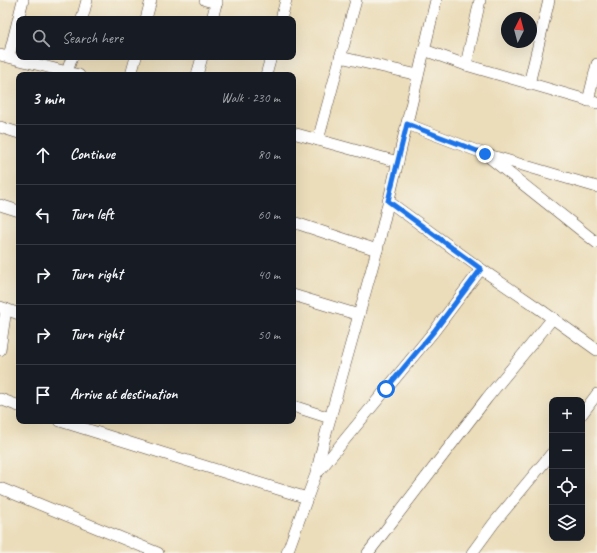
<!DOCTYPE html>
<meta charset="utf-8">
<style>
body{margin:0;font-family:Caveat,sans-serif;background:#242831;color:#f1f3f6}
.controls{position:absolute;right:12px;bottom:12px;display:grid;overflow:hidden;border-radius:8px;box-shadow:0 4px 16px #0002}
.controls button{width:36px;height:36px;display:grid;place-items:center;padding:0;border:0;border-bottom:1px solid #363941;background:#171b24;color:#f1f3f6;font:20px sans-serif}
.compass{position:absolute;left:501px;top:12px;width:36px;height:36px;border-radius:50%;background:#171b24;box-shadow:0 4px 16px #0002;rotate:6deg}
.stop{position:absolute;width:12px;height:12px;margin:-9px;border:3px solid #1a73e8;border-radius:50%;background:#fff}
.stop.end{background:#1a73e8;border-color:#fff;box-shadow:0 1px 4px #0008}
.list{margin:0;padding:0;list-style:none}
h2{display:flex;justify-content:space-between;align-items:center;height:52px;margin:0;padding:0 16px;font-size:17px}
h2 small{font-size:13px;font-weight:400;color:#9ea1a6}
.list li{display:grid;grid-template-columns:26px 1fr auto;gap:12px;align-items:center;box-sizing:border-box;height:60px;padding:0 16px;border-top:1px solid #363941}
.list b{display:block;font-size:15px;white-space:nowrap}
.list em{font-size:13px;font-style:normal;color:#9ea1a6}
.icon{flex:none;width:22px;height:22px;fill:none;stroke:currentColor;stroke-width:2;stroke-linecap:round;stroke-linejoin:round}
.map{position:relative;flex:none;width:597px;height:553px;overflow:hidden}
.search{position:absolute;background:#171b24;box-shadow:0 4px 16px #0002;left:16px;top:16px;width:280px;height:44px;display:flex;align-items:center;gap:10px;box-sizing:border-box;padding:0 14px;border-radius:8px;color:#9ea1a6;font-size:15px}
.panel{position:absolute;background:#171b24;box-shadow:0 4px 16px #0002;left:16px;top:72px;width:280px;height:352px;border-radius:8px}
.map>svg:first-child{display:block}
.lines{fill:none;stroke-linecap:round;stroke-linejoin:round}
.minor-casing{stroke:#554535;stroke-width:12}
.minor{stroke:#fff;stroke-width:11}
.route{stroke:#1a73e8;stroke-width:5}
</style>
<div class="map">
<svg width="597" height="553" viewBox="0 0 597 553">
<rect width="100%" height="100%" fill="#f7f3e8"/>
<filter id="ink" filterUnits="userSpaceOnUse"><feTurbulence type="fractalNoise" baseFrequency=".025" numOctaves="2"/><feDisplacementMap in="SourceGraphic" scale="8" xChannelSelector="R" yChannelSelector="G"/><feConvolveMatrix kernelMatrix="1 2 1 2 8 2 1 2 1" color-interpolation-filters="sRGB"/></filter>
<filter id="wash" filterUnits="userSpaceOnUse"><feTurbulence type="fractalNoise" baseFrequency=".012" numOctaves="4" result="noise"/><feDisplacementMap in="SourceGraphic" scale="16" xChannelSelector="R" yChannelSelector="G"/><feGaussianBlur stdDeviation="0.9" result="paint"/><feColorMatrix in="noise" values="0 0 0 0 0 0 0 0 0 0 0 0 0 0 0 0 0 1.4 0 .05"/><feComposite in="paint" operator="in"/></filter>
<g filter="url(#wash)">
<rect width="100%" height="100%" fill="#ebddba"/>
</g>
<g filter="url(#ink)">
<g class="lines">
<defs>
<g id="minor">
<polyline points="205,0 217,3"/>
<polyline points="82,19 87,0"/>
<polyline points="146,19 151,0"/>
<polyline points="212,19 217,0"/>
<polyline points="281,19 286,0"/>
<polyline points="424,50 466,65 597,103"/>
<polyline points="0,55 79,75"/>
<polyline points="9,56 23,0"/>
<polyline points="340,57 418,75"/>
<polyline points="466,65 480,0"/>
<polyline points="67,72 72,57"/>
<polyline points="131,75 136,57"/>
<polyline points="197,75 202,57"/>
<polyline points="266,75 271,57"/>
<polyline points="529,84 549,0"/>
<polyline points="588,101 597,64"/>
<polyline points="407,124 485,154 597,187"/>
<polyline points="0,127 19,133"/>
<polyline points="293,133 398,162"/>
<polyline points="318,140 356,0"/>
<polyline points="490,158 597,243"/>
<polyline points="388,201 481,269"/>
<polyline points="0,205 19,211"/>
<polyline points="293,222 377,250"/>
<polyline points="293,295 359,315"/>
<polyline points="0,307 19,314"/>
<polyline points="0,350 6,309"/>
<polyline points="0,399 19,406"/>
<polyline points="293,406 330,418"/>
<polyline points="582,414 597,394"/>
<polyline points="60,421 307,498"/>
<polyline points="319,471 435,330 481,269 541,310 597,350"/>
<polyline points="0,488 158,553"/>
<polyline points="287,553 307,498 316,474 326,433 377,250 436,0"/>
<polyline points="368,553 487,398 553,318"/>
<polyline points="472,553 494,523 552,453"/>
</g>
</defs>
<use href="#minor" class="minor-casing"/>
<use href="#minor" class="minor"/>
</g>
</g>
<g class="lines" filter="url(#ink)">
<polyline class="route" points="386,389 435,330 481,269 388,201 407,124 485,154"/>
</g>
</svg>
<div class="controls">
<button>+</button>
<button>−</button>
<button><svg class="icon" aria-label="locate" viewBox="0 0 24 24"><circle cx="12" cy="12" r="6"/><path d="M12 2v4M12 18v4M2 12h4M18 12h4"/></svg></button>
<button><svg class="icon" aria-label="layers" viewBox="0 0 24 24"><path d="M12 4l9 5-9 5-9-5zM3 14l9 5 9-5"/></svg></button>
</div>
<svg class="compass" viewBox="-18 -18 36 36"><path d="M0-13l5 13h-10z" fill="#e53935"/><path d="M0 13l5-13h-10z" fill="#9ea1a6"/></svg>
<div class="stop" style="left:386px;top:389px"></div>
<div class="stop end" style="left:485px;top:154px"></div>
<div class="search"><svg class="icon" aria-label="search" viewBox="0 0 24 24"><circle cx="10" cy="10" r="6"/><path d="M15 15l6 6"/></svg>Search here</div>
<section class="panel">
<h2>3 min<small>Walk · 230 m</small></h2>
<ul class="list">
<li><svg class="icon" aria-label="ahead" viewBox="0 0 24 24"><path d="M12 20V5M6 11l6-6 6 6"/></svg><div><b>Continue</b></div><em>80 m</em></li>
<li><svg class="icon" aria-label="left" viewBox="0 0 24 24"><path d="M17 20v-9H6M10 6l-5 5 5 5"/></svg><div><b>Turn left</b></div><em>60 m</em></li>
<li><svg class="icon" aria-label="right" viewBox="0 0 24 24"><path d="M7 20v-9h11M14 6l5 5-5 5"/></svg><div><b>Turn right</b></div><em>40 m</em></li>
<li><svg class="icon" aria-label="right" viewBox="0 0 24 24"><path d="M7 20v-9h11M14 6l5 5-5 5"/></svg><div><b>Turn right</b></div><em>50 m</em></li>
<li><svg class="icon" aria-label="arrive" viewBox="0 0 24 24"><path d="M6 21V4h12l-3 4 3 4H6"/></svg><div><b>Arrive at destination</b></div></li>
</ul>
</section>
</div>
